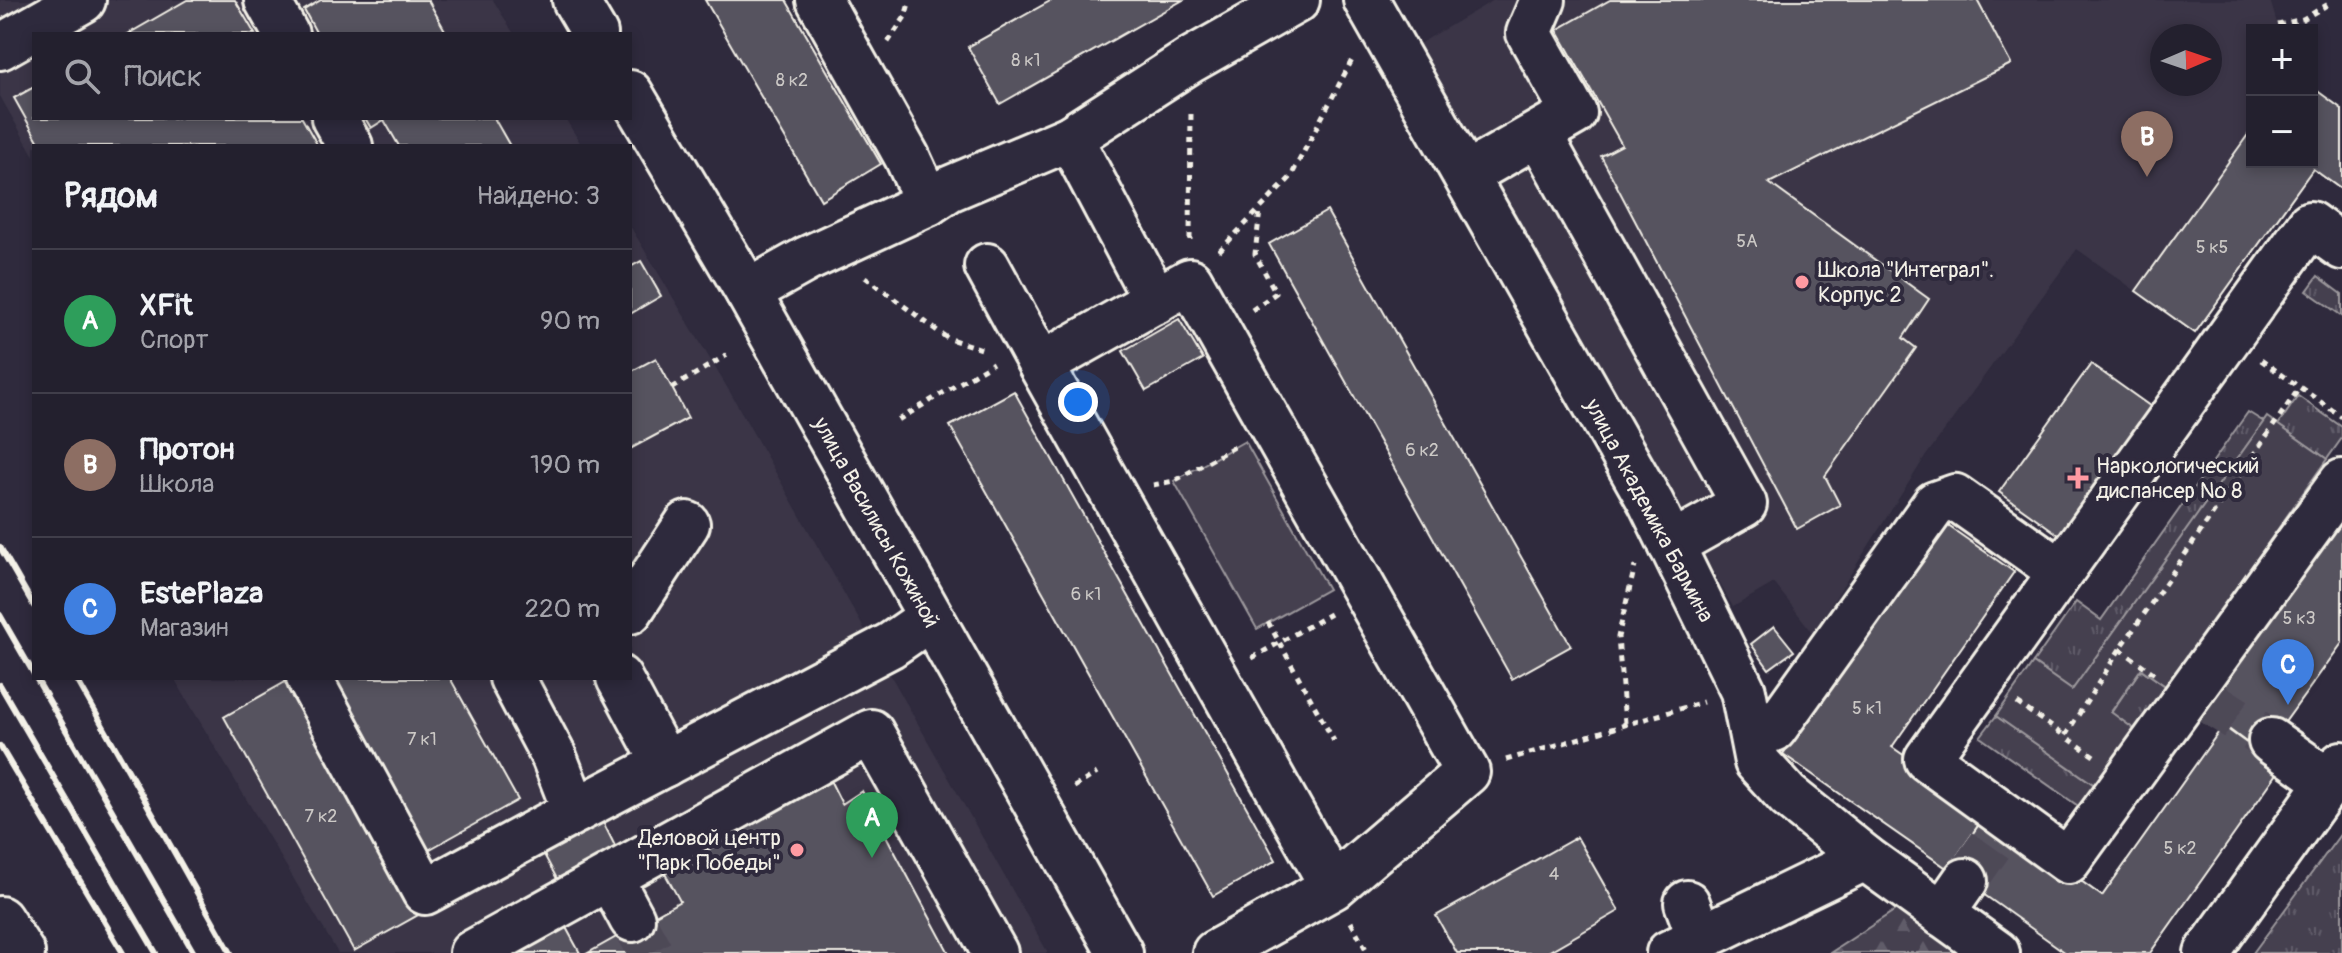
<!DOCTYPE html>
<html lang="ru">
<meta charset="utf-8">
<style>
body{margin:0;font-family:Pangolin,sans-serif;background:#2f2d3a;color:#f1f3f6}
.controls{position:absolute;right:24px;top:24px;display:grid;overflow:hidden;border-radius:0px;box-shadow:0 4px 12px #0003}
.controls button{width:72px;height:72px;display:grid;place-items:center;padding:0;border:0;border-bottom:2px solid #403e4a;background:#23202e;color:#f1f3f6;font:40px sans-serif}
.compass{position:absolute;left:2150px;top:24px;width:72px;height:72px;border-radius:50%;background:#23202e;box-shadow:0 4px 12px #0003;rotate:88deg}
.you{position:absolute;left:1078px;top:402px;width:28px;height:28px;margin:-20px;border:6px solid #fff;border-radius:50%;background:#1a73e8;box-shadow:0 0 0 12px #1a73e833}
.badge{display:grid;place-items:center;width:52px;height:52px;border-radius:50%;background:#ff9aa2;color:#fff;font-size:26px;font-weight:700}
.pin{position:absolute;translate:-50% -66px;filter:drop-shadow(0 2px 4px #0008)}
.pin::after{content:'';position:absolute;top:42px;width:28px;height:24px;background:inherit;clip-path:polygon(0 0,100% 0,50% 100%)}
.list{margin:0;padding:0;list-style:none}
h2{display:flex;justify-content:space-between;align-items:center;height:104px;margin:0;padding:0 32px;font-size:34px}
h2 small{font-size:26px;font-weight:400;color:#a3a3aa}
.list li{display:grid;grid-template-columns:52px 1fr auto;gap:24px;align-items:center;box-sizing:border-box;height:144px;padding:0 32px;border-top:2px solid #403e4a}
.list b{display:block;font-size:30px;white-space:nowrap}
.list p{margin:0;font-size:26px;white-space:nowrap;color:#a3a3aa}
.list em{font-size:26px;font-style:normal;color:#a3a3aa}
.icon{flex:none;width:44px;height:44px;fill:none;stroke:currentColor;stroke-width:2;stroke-linecap:round;stroke-linejoin:round}
.map{position:relative;flex:none;width:2342px;height:953px;overflow:hidden}
.search{position:absolute;background:#23202e;box-shadow:0 4px 12px #0003;left:32px;top:32px;width:600px;height:88px;display:flex;align-items:center;gap:20px;box-sizing:border-box;padding:0 28px;border-radius:0px;color:#a3a3aa;font-size:30px}
.panel{position:absolute;background:#23202e;box-shadow:0 4px 12px #0003;left:32px;top:144px;width:600px;height:536px;border-radius:0px}
.map>svg:first-child{display:block}
.built{fill:#3b3647;fill-rule:evenodd}
.grass{fill:url(#grass-tufts);stroke:#9c989c;stroke-width:2}
.forest{fill:url(#forest-firs);stroke:#9c989c;stroke-width:2}
.park{fill:#454050;stroke:#9c989c;stroke-width:2}
.building{fill:#56525f;stroke:#f4f1e8;stroke-width:2}
.lines{fill:none;stroke-linecap:round;stroke-linejoin:round}
.minor-tunnel{stroke:#4d4857;stroke-width:44;stroke-dasharray:44 22;stroke-linecap:butt}
.minor-casing{stroke:#f4f1e8;stroke-width:50}
.major-casing{stroke:#f4f1e8;stroke-width:50}
.path{stroke:#f4f1e8;stroke-width:5;stroke-dasharray:6 6;stroke-linecap:butt}
.minor{stroke:#2f2a3d;stroke-width:44}
.major{stroke:#2f2a3d;stroke-width:44}
.rail{stroke:#f4f1e8;stroke-width:6}
.poi-dot{fill:#ff9aa2;stroke:#2f2a3d;stroke-width:3}
.labels{text-anchor:middle;stroke-width:8;stroke-linejoin:round;paint-order:stroke}
.number-label{font-size:18px;fill:#ccc9c6}
.poi-label{font-size:22px;fill:#f4f1e8;stroke:#2f2a3d;text-anchor:start}
.street-label{font-size:22px;fill:#f4f1e8;stroke:#2f2a3d}
</style>
<div class="map">
<svg width="2342" height="953" viewBox="0 0 2342 953">
<defs>
<pattern id="grass-tufts" width="24" height="20" patternUnits="userSpaceOnUse" patternTransform="scale(2)"><rect width="24" height="20" fill="#454050"/><path d="M3 7l-1-3M5 7V3M7 7l1-3M15 17l-1-3M17 17v-4M19 17l1-3" fill="none" stroke="#605c69"/></pattern>
<pattern id="forest-firs" width="22" height="20" patternUnits="userSpaceOnUse" patternTransform="scale(2)"><rect width="22" height="20" fill="#454050"/><path d="M5 1l3.5 6h-7zM16 11l3.5 6h-7z" fill="#605c69"/></pattern>
</defs>
<rect width="100%" height="100%" fill="#2f2a3d"/>
<filter id="ink" filterUnits="userSpaceOnUse"><feTurbulence type="fractalNoise" baseFrequency=".0125" numOctaves="2"/><feDisplacementMap in="SourceGraphic" scale="16" xChannelSelector="R" yChannelSelector="G"/><feConvolveMatrix kernelMatrix="1 2 1 2 8 2 1 2 1" color-interpolation-filters="sRGB"/></filter>
<g filter="url(#ink)">
<g class="built">
<polygon points="0,0 493,0 514,34 34,34 34,118 565,118 582,146 34,146 34,156 0,96"/>
<path d="M1494 0H2270L2279 30H2252V129L2136 291 2077 249 1925 457 1813 633 1774 583 1733 607 1419 44ZM2162 36H2210V84H2162Z"/>
<polygon points="630,226 731,394 1048,953 338,953 174,678 630,678"/>
</g>
<g class="grass">
<polygon points="2318,276 2342,294 2342,316 2307,291"/>
<polygon points="2298,396 2342,427 2342,438 2327,459 2278,425"/>
<polygon points="2248,412 2264,422 2072,691 2033,663 2076,602 2101,620"/>
<polygon points="2141,669 2167,687 2138,732 2111,713"/>
<polygon points="1996,716 2099,788 2084,810 1980,737"/>
<polygon points="2342,832 2342,953 2253,953"/>
</g>
<polygon class="forest" points="1900,907 1964,953 1830,953"/>
<g class="park">
<polygon points="2267,417 2327,459 2167,687 2141,669 2111,712 2138,732 2099,788 1996,716 2033,663 2072,690"/>
<polygon points="1245,441 1328,589 1257,629 1174,481"/>
</g>
<g class="building">
<polygon points="187,0 235,0 255,34 128,34"/>
<polygon points="321,0 428,0 447,34 317,34 304,10"/>
<polygon points="705,0 786,0 881,164 821,200"/>
<polygon points="1052,0 1183,0 1000,104 968,47"/>
<polygon points="1610,0 1977,0 2011,64 1769,183 1929,299 1903,338 1916,348 1825,476 1840,505 1797,529 1601,156 1622,145 1557,30"/>
<polygon points="34,87 34,118 302,118 318,146 41,146 14,98"/>
<polygon points="2312,87 2342,109 2342,190 2313,169 2195,333 2136,291 2252,129 2252,162 2312,162"/>
<polygon points="365,118 494,118 510,146 399,146 384,120 371,128"/>
<polygon points="1327,211 1571,646 1512,679 1269,244"/>
<polygon points="641,261 661,296 630,314 630,267"/>
<polygon points="1179,319 1203,359 1146,391 1123,351"/>
<polygon points="656,358 688,418 630,449 630,372"/>
<polygon points="2091,364 2161,414 2069,542 1999,492"/>
<polygon points="1014,391 1276,860 1213,896 950,426"/>
<polygon points="2342,498 2342,643 2262,754 2194,703"/>
<polygon points="1944,523 2014,572 1892,747 1987,813 1948,869 1783,754"/>
<polygon points="1774,626 1794,651 1769,669 1751,644"/>
<polygon points="327,678 450,678 518,800 423,853"/>
<polygon points="287,681 418,915 354,951 224,717"/>
<polygon points="2223,726 2281,768 2150,953 2066,953 1948,869 1987,813 2102,896"/>
<polygon points="829,778 842,804 862,791 949,953 588,953 680,901 663,870"/>
<polygon points="600,816 616,848 557,879 540,847"/>
<polygon points="1577,837 1619,911 1546,953 1457,953 1436,916"/>
<polygon points="563,922 580,953 511,953"/>
</g>
<g class="lines">
<g class="minor-tunnel">
<polyline points="2199,695 2271,741"/>
<polyline points="1965,881 2004,826"/>
<polyline points="632,919 651,953"/>
</g>
<defs>
<g id="minor">
<polyline points="267,0 286,34"/>
<polyline points="575,0 595,34"/>
<polyline points="819,0 907,157 928,203"/>
<polyline points="1366,0 1651,503 1743,691 1757,762 1788,796 1865,858 1997,953"/>
<polyline points="0,47 83,0"/>
<polyline points="630,93 748,292 1120,953"/>
<polyline points="334,118 350,146"/>
<polyline points="1539,134 1744,504 1671,545"/>
<polyline points="1070,138 1156,301"/>
<polyline points="1466,175 1574,113 1529,33 1543,0"/>
<polyline points="2342,247 2310,224 1927,759 2068,861 2342,482"/>
<polyline points="987,266 1041,365"/>
<polyline points="748,292 807,259 928,203 949,189 1070,138 1191,60 1297,0"/>
<polyline points="630,611 687,524"/>
<polyline points="309,678 425,892 575,811"/>
<polyline points="512,678 554,757 575,811 891,645 930,618"/>
<polyline points="619,678 665,764"/>
<polyline points="1752,732 1774,729 1935,504 1955,497 2060,571"/>
<polyline points="2271,741 2329,782"/>
<polyline points="610,878 632,919"/>
<polyline points="1687,903 1700,938"/>
<polyline points="1942,914 1965,881"/>
<polyline points="472,953 871,732 995,953"/>
<polyline points="1215,953 1333,887 1467,772 1190,281 1041,365 1333,887"/>
<polyline points="1669,953 1865,858"/>
<polyline points="2207,953 2342,764"/>
</g>
<polyline id="major" points="0,919 22,953"/>
</defs>
<use href="#minor" class="minor-casing"/>
<use href="#major" class="major-casing"/>
<g class="path">
<polyline points="2278,25 2303,19 2332,2"/>
<polyline points="888,42 905,17 910,0"/>
<polyline points="1190,240 1191,110"/>
<polyline points="1219,251 1290,178 1353,58"/>
<polyline points="865,277 947,338 985,350"/>
<polyline points="1252,310 1276,293 1255,254 1260,210"/>
<polyline points="2261,360 2342,417"/>
<polyline points="672,388 727,355"/>
<polyline points="898,420 993,363"/>
<polyline points="1153,485 1174,481 1237,445"/>
<polyline points="1268,622 1334,741"/>
<polyline points="2120,649 2155,674"/>
<polyline points="1252,658 1330,614"/>
<polyline points="2017,703 2065,736"/>
<polyline points="1625,723 1618,637 1635,566"/>
<polyline points="2094,756 2065,736 2120,649 2300,387"/>
<polyline points="1506,760 1703,702"/>
<polyline points="1074,787 1097,773"/>
<polyline points="1351,922 1368,953"/>
</g>
<use href="#minor" class="minor"/>
<use href="#major" class="major"/>
<g class="rail">
<polyline points="0,547 34,606"/>
<polyline points="0,615 34,674"/>
<polyline points="36,678 194,953"/>
<polyline points="76,678 231,953"/>
<polyline points="0,685 156,953"/>
<polyline points="0,746 123,953"/>
</g>
</g>
</g>
<g class="poi-dot">
<circle cx="1802" cy="282" r="8"/>
<path d="M2074 466h8v8h8v8h-8v8h-8v-8h-8v-8h8z"/>
<circle cx="797" cy="850" r="8"/>
</g>
<g class="labels">
<g class="number-label">
<text x="1026" y="66">8 к1</text>
<text x="792" y="86">8 к2</text>
<text x="1747" y="247">5А</text>
<text x="2212" y="253">5 к5</text>
<text x="1422" y="456">6 к2</text>
<text x="1086" y="600">6 к1</text>
<text x="2299" y="624">5 к3</text>
<text x="1867" y="714">5 к1</text>
<text x="422" y="745">7 к1</text>
<text x="321" y="822">7 к2</text>
<text x="2180" y="854">5 к2</text>
<text x="1554" y="880">4</text>
</g>
<g class="poi-label">
<text x="1818" y="277">Школа "Интеграл".<tspan x="1818" dy="25">Корпус 2</tspan></text>
<text x="2096" y="473">Наркологический<tspan x="2096" dy="25">диспансер № 8</tspan></text>
<text x="781" y="845" text-anchor="end">Деловой центр<tspan x="781" dy="25">"Парк Победы"</tspan></text>
</g>
<g class="street-label">
<text transform="translate(1650 510) rotate(62)" y="8">улица Академика Бармина</text>
<text transform="translate(877 522) rotate(61)" y="8">улица Василисы Кожиной</text>
</g>
</g>
</svg>
<div class="controls">
<button>+</button>
<button>−</button>
</div>
<svg class="compass" viewBox="-18 -18 36 36"><path d="M0-13l5 13h-10z" fill="#e53935"/><path d="M0 13l5-13h-10z" fill="#a3a3aa"/></svg>
<div class="you"></div>
<div class="pin badge" style="left:872px;top:858px;background:#2e9e5b">A</div>
<div class="pin badge" style="left:2147px;top:177px;background:#8d6e63">B</div>
<div class="pin badge" style="left:2288px;top:705px;background:#3f7fe0">C</div>
<div class="search"><svg class="icon" aria-label="search" viewBox="0 0 24 24"><circle cx="10" cy="10" r="6"/><path d="M15 15l6 6"/></svg>Поиск</div>
<section class="panel">
<h2>Рядом<small>Найдено: 3</small></h2>
<ul class="list">
<li><span class="badge" style="background:#2e9e5b">A</span><div><b>XFit</b><p>Спорт</p></div><em>90 m</em></li>
<li><span class="badge" style="background:#8d6e63">B</span><div><b>Протон</b><p>Школа</p></div><em>190 m</em></li>
<li><span class="badge" style="background:#3f7fe0">C</span><div><b>EstePlaza</b><p>Магазин</p></div><em>220 m</em></li>
</ul>
</section>
</div>
